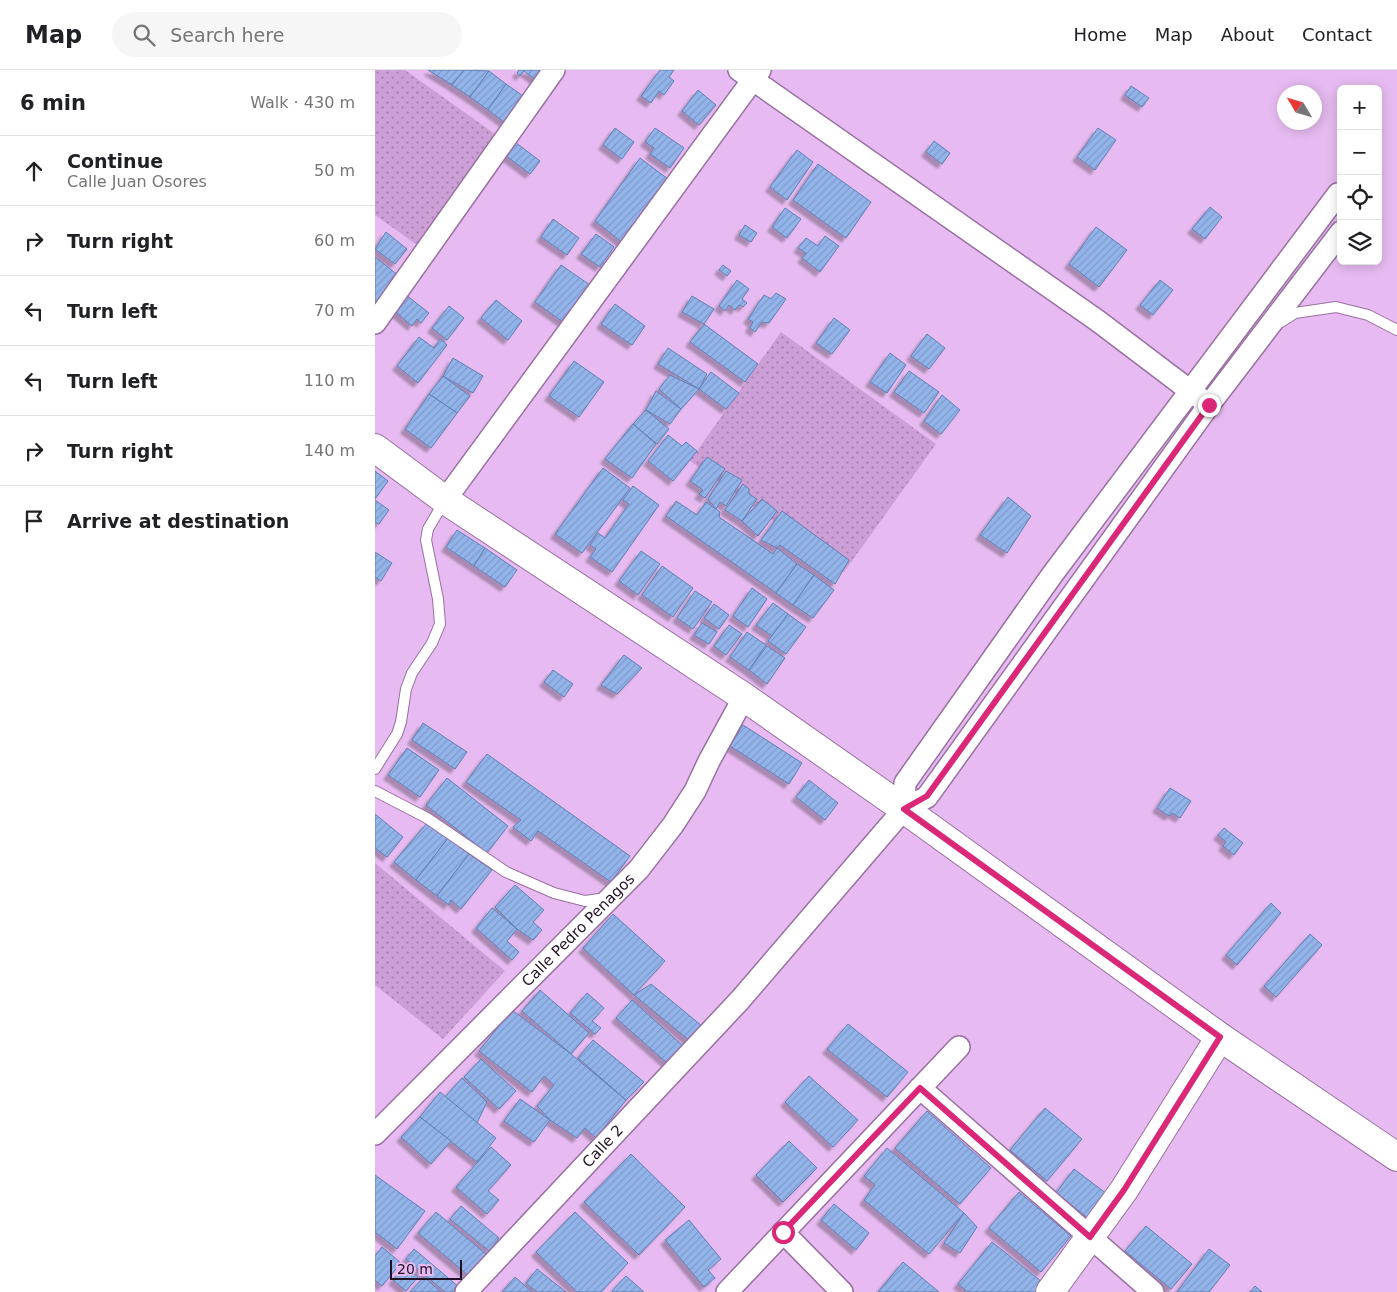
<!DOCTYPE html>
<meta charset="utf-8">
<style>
body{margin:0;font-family:"DejaVu Sans",sans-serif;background:#f6f6f6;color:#202124}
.controls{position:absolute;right:15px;top:15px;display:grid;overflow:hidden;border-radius:8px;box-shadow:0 2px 12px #0003}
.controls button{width:45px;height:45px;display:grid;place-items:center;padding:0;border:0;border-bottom:1px solid #e0e0e0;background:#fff;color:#202124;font:25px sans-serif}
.compass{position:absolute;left:902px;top:15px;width:45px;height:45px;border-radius:50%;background:#fff;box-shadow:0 2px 12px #0003;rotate:308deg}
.scale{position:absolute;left:15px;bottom:12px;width:72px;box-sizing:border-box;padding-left:5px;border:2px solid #211124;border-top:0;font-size:14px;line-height:18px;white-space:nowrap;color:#211124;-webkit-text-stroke:4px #e7bbf1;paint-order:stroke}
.stop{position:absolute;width:15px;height:15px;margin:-11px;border:4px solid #db2777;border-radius:50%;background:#fff}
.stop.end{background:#db2777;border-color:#fff;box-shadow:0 1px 5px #0008}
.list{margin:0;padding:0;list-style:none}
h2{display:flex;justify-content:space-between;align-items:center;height:65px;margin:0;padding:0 20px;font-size:21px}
h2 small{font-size:16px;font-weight:400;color:#757577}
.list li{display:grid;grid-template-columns:32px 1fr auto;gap:15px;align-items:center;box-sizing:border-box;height:70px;padding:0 20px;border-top:1px solid #e0e0e0}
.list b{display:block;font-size:19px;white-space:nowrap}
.list p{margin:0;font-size:16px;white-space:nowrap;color:#757577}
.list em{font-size:16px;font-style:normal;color:#757577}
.icon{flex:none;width:28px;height:28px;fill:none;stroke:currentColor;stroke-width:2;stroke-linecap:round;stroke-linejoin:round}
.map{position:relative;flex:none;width:1022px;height:1222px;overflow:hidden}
header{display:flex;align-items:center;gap:30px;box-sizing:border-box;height:70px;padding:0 25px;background:#fff;border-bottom:1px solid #e0e0e0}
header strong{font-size:24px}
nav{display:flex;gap:28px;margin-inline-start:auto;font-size:18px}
.search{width:350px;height:45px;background:#f6f6f6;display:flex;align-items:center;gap:12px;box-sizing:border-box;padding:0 18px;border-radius:28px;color:#757577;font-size:19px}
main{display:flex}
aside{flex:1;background:#fff}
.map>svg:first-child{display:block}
.grass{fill:url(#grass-dots)}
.building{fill:url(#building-hatch);stroke:#607fb3;filter:url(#shadow)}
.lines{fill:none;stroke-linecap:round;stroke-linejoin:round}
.lane-casing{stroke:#9970a2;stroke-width:12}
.street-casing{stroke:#9970a2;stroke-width:24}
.secondary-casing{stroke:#9970a2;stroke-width:30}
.lane{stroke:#fff;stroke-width:10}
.street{stroke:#fff;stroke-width:21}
.secondary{stroke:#fff;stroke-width:28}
.route{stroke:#db2777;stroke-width:6}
.labels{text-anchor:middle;stroke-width:4;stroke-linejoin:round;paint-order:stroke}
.street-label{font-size:15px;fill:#211124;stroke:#e7bbf1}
</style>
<header>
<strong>Map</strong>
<div class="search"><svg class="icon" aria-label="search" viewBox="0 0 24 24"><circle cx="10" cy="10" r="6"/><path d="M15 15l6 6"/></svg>Search here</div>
<nav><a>Home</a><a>Map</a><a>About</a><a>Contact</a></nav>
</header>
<main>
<aside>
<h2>6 min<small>Walk · 430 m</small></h2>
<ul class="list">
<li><svg class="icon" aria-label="ahead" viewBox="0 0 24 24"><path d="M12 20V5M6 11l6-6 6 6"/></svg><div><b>Continue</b><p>Calle Juan Osores</p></div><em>50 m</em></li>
<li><svg class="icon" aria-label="right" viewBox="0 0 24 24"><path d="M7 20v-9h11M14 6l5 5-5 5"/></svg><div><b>Turn right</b></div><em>60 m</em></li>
<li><svg class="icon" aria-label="left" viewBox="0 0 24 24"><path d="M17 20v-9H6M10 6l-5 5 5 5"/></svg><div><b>Turn left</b></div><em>70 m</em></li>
<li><svg class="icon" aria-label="left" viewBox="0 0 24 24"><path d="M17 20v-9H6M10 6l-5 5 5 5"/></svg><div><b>Turn left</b></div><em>110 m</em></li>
<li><svg class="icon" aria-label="right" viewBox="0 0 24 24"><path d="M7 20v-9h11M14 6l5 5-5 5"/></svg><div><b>Turn right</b></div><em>140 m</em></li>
<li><svg class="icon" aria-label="arrive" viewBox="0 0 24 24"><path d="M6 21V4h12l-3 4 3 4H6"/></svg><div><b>Arrive at destination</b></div></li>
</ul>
</aside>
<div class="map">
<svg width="1022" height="1222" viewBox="0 0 1022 1222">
<defs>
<pattern id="grass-dots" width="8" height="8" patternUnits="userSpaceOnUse" patternTransform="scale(1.25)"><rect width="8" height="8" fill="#cc9fd6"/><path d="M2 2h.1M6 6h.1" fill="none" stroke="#a580ad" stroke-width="1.8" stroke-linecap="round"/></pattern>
<pattern id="building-hatch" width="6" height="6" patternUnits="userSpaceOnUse" patternTransform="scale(1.25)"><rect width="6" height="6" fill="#92b4eb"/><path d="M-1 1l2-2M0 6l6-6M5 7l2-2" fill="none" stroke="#7e9ac9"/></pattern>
<filter id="shadow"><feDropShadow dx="-4.5" dy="4.5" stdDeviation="1" flood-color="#0004"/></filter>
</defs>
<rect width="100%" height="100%" fill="#e7bbf1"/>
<g class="grass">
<polygon points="0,0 30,0 120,64 42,175 0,145"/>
<polygon points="406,262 561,374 469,502 314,390 322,381"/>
<polygon points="0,793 130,901 68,969 0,915"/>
</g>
<g class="building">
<polygon points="53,0 89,0 77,15"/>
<polygon points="89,0 114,1 95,27 77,15"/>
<polygon points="144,0 170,0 162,11 149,1 145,6 142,3"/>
<polygon points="285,0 299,0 294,7 299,11 289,25 284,21 276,33 266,26"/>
<polygon points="114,1 131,14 113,40 95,27"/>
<polygon points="131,14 148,26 133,55 113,40"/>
<polygon points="756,16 774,28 767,37 750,25"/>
<polygon points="323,20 341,35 324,55 307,41"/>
<polygon points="240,58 259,72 247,89 228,75"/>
<polygon points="280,58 309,78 295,98 275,84 279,78 270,72"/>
<polygon points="723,58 741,70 720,100 702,87"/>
<polygon points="136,69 165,91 155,104 126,82"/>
<polygon points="559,71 575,83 567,94 551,82"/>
<polygon points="422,80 438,92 412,130 395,117"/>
<polygon points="265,88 293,109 248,173 220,151"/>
<polygon points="443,94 496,132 471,168 418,130"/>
<polygon points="835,137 847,147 830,169 817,159"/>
<polygon points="410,138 426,149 412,168 397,157"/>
<polygon points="178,149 204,168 192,185 166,167"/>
<polygon points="370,155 382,163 376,172 364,165"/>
<polygon points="721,157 752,180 724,217 694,194"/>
<polygon points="11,162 32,179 20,194 0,179"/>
<polygon points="221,164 239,177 225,197 206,184"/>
<polygon points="450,166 464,176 445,202 427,188 431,183 423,178 431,168 443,176"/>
<polygon points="0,187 24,206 0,238"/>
<polygon points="186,195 215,215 188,252 160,232"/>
<polygon points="348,195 356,201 352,206 344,200"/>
<polygon points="362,210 374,219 367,229 372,233 368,237 364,235 360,240 354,235 350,241 344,236"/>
<polygon points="785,210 798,220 778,245 765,235"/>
<polygon points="26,221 54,243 46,253 42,249 37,256 15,237"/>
<polygon points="401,223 411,229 394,253 387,252 380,262 375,258 378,252 373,249 389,225 396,229"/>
<polygon points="317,226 339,239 329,254 307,242"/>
<polygon points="121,230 147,251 133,270 106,248"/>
<polygon points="240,234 270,256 257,275 226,254"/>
<polygon points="74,236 89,248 72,270 57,258"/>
<polygon points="459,248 475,260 457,284 441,273"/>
<polygon points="329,254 383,294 370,312 315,272"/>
<polygon points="552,264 570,278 554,299 536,286"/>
<polygon points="44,267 59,278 65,269 72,275 43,313 22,296"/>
<polygon points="293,278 332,304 324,319 283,294"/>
<polygon points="515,283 531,295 512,323 495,312"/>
<polygon points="78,288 108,306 98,323 68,306"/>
<polygon points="199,291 229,312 204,347 174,326"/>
<polygon points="534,301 564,322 549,343 519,322"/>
<polygon points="336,302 364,323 351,339 324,319"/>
<polygon points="295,305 324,319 306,339 284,319"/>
<polygon points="68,306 95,326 82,343 54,324"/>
<polygon points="281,321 306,339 295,354 271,340"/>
<polygon points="54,324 82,343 56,378 30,359"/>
<polygon points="567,325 585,340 566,364 549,351"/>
<polygon points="271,340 294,359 282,374 258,354"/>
<polygon points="258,354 281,374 257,408 230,389"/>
<polygon points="293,365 307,376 311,372 322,381 298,411 273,391"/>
<polygon points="332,387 350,399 330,428 324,424 328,420 315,411"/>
<polygon points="228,398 255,418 207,483 180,464"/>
<polygon points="0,401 13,411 0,429"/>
<polygon points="351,401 367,410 351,436 345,432 341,439 333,429"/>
<polygon points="368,414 374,419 374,424 382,429 367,451 350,440"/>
<polygon points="258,416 284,435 237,502 215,487 221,479 215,475 223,463 230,468 254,434 248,430"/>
<polygon points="633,427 656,446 632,483 605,465"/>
<polygon points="387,429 402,441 383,466 367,451"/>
<polygon points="0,430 14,440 4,454 0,452"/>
<polygon points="301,431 322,445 331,432 345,442 344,447 398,484 402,478 422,494 401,523 291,446"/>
<polygon points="407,441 474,490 460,514 405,475 402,478 386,470"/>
<polygon points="82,460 110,478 99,496 71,477"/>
<polygon points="110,478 142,500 130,517 99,496"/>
<polygon points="266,481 285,494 263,525 244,511"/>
<polygon points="0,482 17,493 6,511 0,507"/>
<polygon points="422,494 439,505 418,535 401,523"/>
<polygon points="287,496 318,518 298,547 267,525"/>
<polygon points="439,505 459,520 438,548 418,535"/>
<polygon points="377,518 392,529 373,557 358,546"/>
<polygon points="320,521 337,532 318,559 302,548"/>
<polygon points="398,533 413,544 397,566 381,555"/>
<polygon points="339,534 354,545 344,559 329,548"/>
<polygon points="413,544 431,557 411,584 393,571"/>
<polygon points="327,553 342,562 334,574 319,565"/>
<polygon points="354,555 367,564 351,585 339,576"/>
<polygon points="372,562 391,575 374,600 355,587"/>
<polygon points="392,576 410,588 392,614 374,600"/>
<polygon points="249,585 267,598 242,624 226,615"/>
<polygon points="178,600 198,614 189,627 169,612"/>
<polygon points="48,653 92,682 80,699 37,670"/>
<polygon points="368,655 427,693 414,714 355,676"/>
<polygon points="32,678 64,700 45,727 13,705"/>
<polygon points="112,684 255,786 236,812 163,761 156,771 138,757 146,750 91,712"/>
<polygon points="72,708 133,756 112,783 51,735"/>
<polygon points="434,710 463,733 450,750 421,727"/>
<polygon points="795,718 816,731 805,748 797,743 794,746 782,738"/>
<polygon points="0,744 28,767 12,787 0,778"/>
<polygon points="52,753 73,768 41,810 19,792"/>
<polygon points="849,758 868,773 859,785 848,776 851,772 843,765"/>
<polygon points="73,768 94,784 62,826 41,810"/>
<polygon points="94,784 117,800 86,839 76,830 74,835 62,826"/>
<polygon points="140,815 169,840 158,852 167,860 158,870 142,859 120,837"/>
<polygon points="896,833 906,843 862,895 851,885"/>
<polygon points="117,838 142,859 132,871 144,882 137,890 101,858"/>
<polygon points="238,844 290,891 259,925 208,878"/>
<polygon points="935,864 947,875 901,927 889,916"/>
<polygon points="276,914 327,956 315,971 259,925"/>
<polygon points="165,920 214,963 196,984 147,941"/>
<polygon points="212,923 229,938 217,951 226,958 220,964 195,943"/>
<polygon points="257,930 307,975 292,993 241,948"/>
<polygon points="137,940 196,984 251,1030 221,1068 210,1058 202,1068 175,1050 162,1036 179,1015 169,1006 157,1022 104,981"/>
<polygon points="473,954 533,1002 512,1027 452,979"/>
<polygon points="218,970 269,1012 251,1030 203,988"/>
<polygon points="106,989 141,1021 124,1039 89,1007"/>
<polygon points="434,1006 483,1050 458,1077 410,1032"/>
<polygon points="87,1008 112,1032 101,1055 70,1027"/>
<polygon points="65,1022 121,1068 102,1092 45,1047"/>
<polygon points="145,1029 175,1050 159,1072 129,1051"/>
<polygon points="670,1038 707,1069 672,1111 635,1080"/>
<polygon points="552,1041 616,1098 585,1134 520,1078"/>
<polygon points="45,1047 76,1071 56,1094 26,1067"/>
<polygon points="414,1071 442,1098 408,1132 381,1105"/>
<polygon points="116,1077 136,1095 113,1121 124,1130 112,1144 81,1117"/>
<polygon points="512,1078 589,1143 554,1184 489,1130 500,1115 489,1106"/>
<polygon points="256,1084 310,1137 264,1185 209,1132"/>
<polygon points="699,1099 732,1124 713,1148 681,1123"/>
<polygon points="0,1105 50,1141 22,1179 0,1162"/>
<polygon points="644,1122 696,1166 666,1202 614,1158"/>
<polygon points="459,1134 494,1163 481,1180 446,1150"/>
<polygon points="86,1136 124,1168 114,1181 75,1149"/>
<polygon points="61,1142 112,1185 94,1206 43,1163"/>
<polygon points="200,1142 253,1193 226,1222 202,1222 161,1182"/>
<polygon points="589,1143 602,1157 585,1183 569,1173"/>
<polygon points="314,1150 346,1189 333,1200 340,1208 329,1217 290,1170"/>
<polygon points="771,1156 817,1194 796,1219 750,1181"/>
<polygon points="617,1172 677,1220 675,1222 593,1222 583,1214"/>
<polygon points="7,1177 26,1193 7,1216 0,1210 0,1186"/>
<polygon points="39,1179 85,1218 82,1222 70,1222 31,1189"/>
<polygon points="834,1179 855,1195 834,1222 802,1222"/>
<polygon points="528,1192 564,1222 503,1222"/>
<polygon points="30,1196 43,1207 31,1221 18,1210"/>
<polygon points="162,1199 191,1222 162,1222 151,1213"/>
<polygon points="251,1206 269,1222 239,1222 237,1221"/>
<polygon points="49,1207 66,1222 35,1222"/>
<polygon points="140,1207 157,1222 127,1222"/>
<polygon points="880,1216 887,1222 875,1222"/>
</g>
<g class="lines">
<defs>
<g id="lane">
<polyline points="906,252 920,243 961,237 993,245 1022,260"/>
<polyline points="0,699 22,664 26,652 31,619 37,603 57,573 65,554 63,529 51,470 53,459 70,430"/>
<polyline points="0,721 52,748 131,802 179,823 210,831 232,828"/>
</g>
<g id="street">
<polyline points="364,0 723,251 826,329"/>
<polyline points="0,253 179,0"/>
<polyline points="70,430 385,0"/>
<polyline points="529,739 530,713 677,505 963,124"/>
<polyline points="545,1018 778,1222"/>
<path id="s1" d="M0 1064 264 799 298 755 320 721 334 691 369 627"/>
<polyline points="408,1162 467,1222"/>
<path id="s2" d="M91 1222 365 930 529 739 552 727 834 335 966 162"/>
<polyline points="352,1222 584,977"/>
</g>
<g id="secondary">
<polyline points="0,378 70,430 369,627 529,739 845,967 1022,1087"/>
<polyline points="675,1222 749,1120 845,967"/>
</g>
</defs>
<use href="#lane" class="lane-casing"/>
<use href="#street" class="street-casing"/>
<use href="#secondary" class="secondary-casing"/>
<use href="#lane" class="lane"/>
<use href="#street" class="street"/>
<use href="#secondary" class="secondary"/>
</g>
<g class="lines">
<polyline class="route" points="408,1162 545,1018 715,1167 749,1120 845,967 529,739 552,726 834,335"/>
</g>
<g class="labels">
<g class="street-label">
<text dy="5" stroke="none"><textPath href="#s1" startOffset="288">Calle Pedro Penagos</textPath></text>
<text dy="5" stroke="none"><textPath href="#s2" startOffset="200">Calle 2</textPath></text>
</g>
</g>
</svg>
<div class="controls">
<button>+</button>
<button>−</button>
<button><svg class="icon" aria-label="locate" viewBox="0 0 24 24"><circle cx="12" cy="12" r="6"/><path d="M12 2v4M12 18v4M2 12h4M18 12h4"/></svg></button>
<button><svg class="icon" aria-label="layers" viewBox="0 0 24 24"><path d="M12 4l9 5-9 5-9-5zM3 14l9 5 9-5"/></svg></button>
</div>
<svg class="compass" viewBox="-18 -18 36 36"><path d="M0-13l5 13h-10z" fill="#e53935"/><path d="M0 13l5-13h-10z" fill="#757577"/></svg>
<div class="scale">20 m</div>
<div class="stop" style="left:408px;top:1162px"></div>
<div class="stop end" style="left:834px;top:335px"></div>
</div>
</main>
